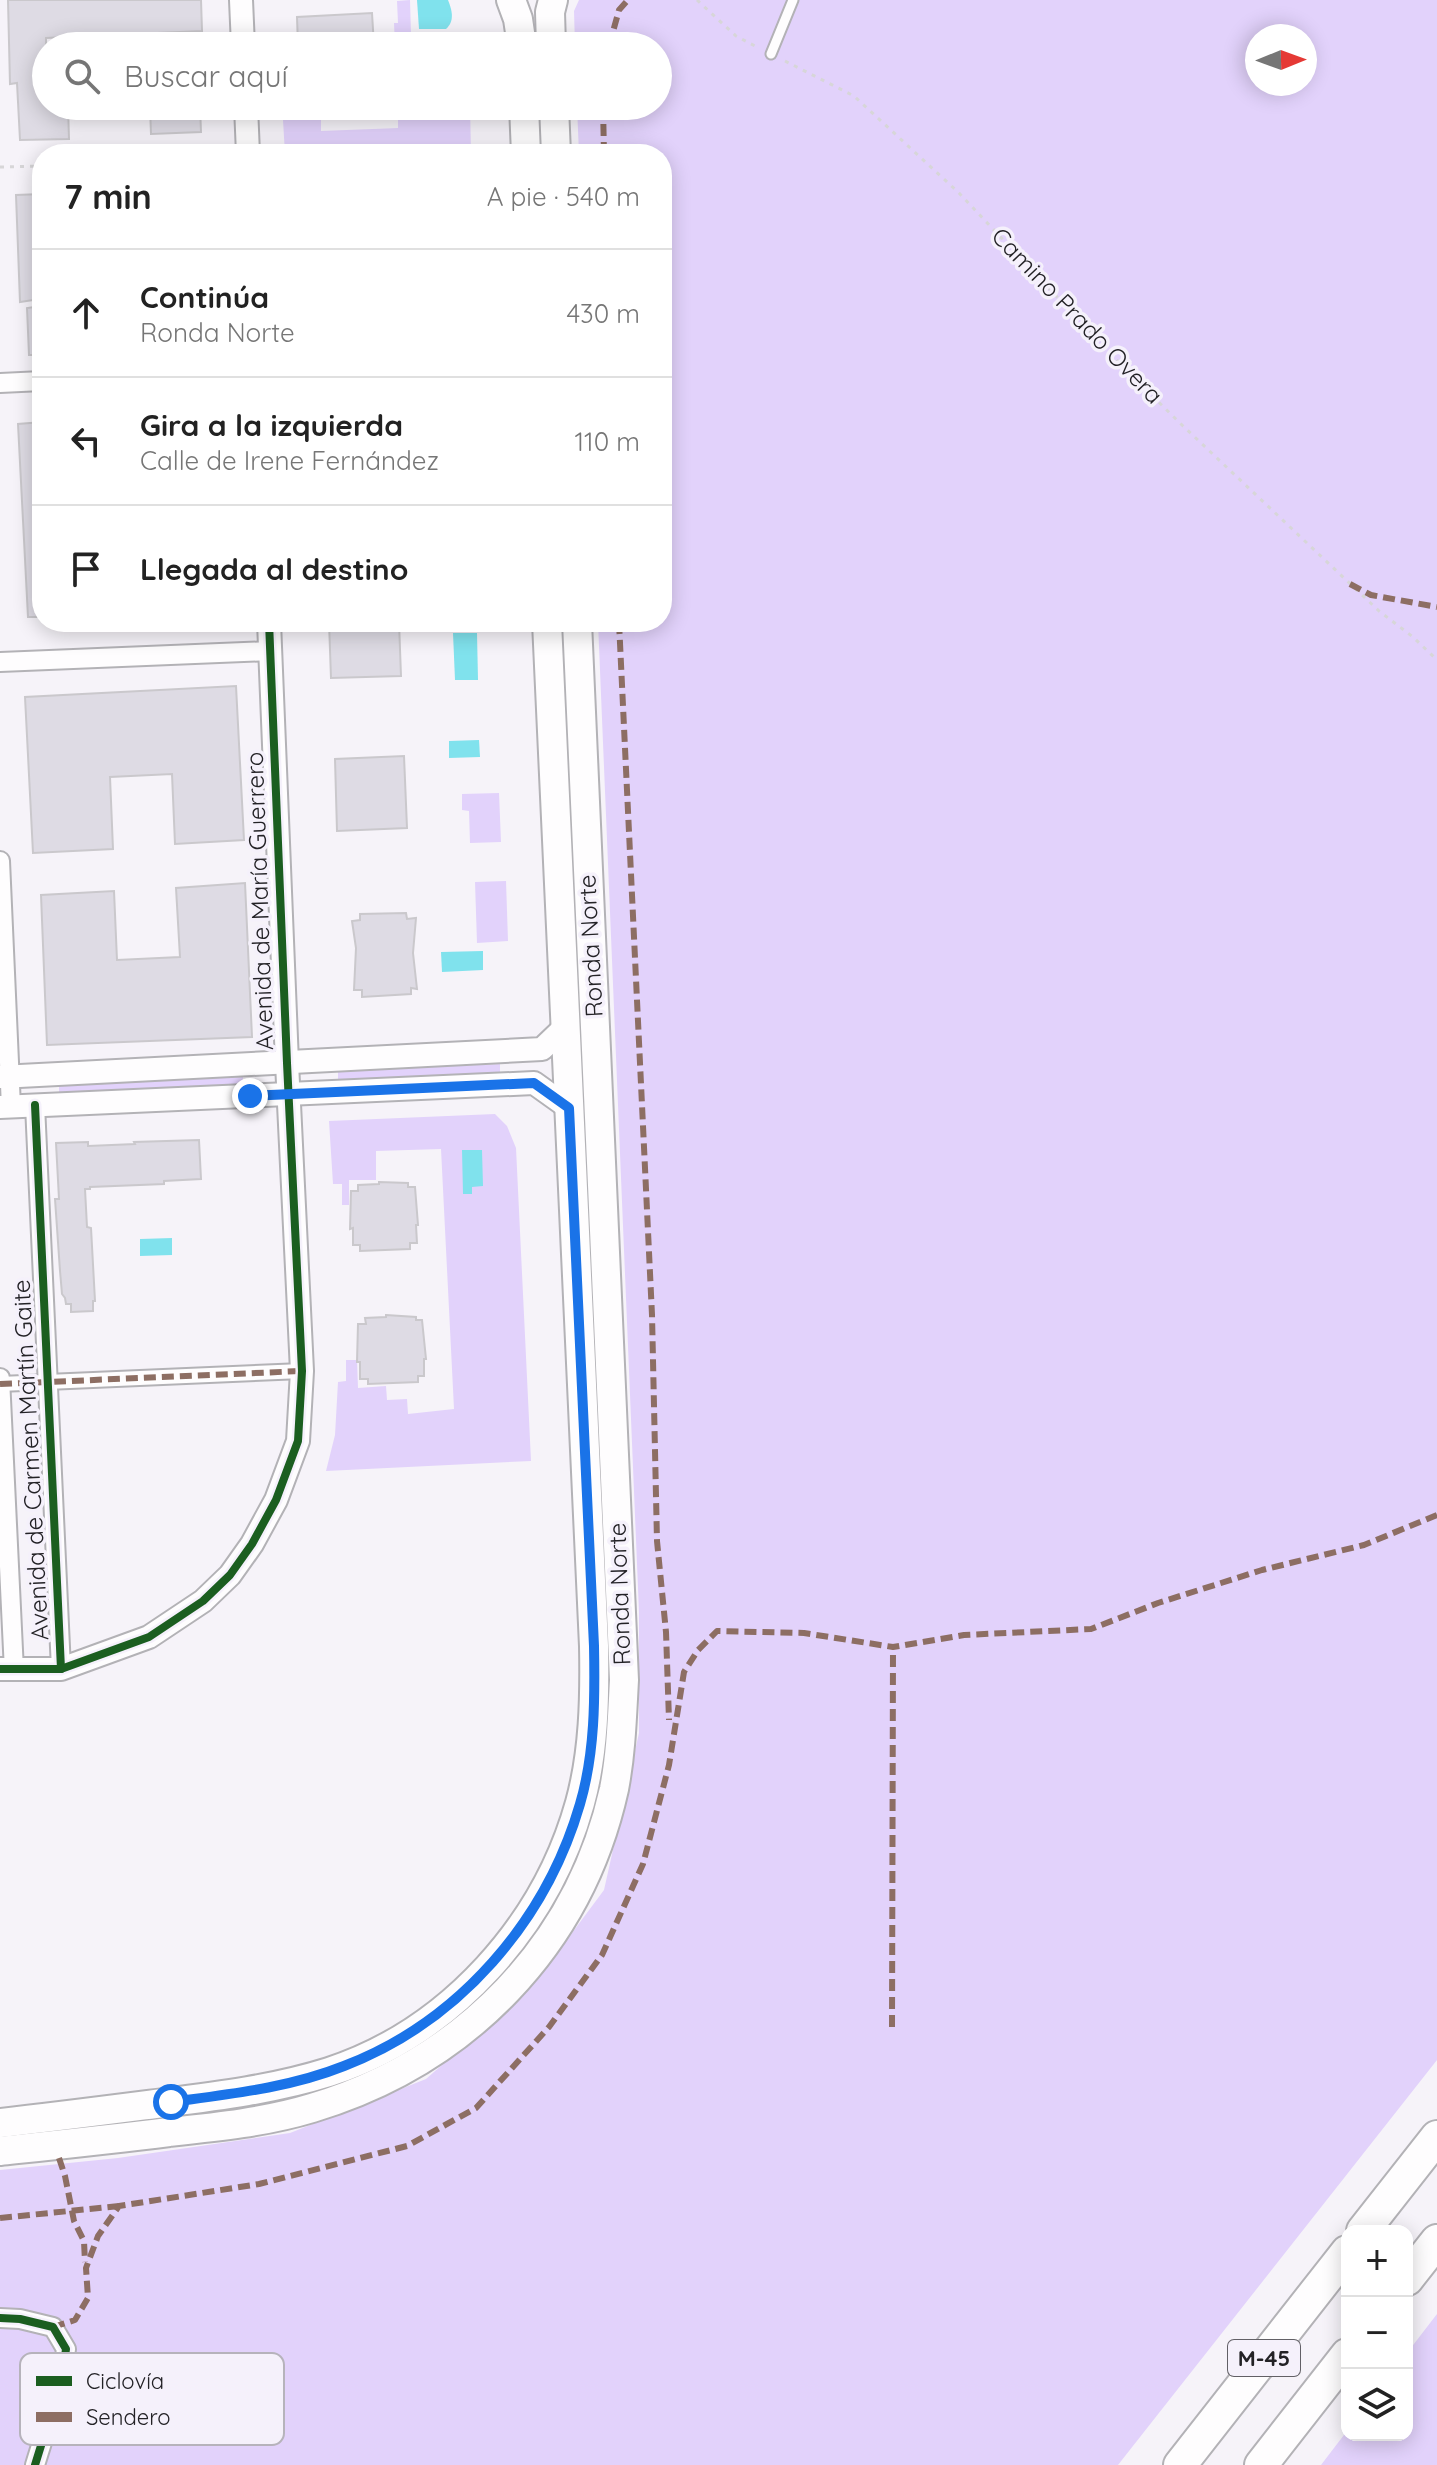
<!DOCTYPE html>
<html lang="es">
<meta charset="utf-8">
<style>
body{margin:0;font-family:Quicksand,sans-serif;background:#f6f6f6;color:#222}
.controls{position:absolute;right:24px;bottom:24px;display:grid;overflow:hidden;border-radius:16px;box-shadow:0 4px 20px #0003}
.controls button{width:72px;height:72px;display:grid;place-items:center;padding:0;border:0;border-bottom:2px solid #e0e0e0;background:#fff;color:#222;font:40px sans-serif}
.compass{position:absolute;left:1245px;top:24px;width:72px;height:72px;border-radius:50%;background:#fff;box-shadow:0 4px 20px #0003;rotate:89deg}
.stop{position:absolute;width:24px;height:24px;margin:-18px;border:6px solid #1a73e8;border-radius:50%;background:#fff}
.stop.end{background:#1a73e8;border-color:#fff;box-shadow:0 2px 8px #0008}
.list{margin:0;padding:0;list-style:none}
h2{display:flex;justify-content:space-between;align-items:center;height:104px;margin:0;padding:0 32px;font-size:34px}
h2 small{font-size:26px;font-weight:400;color:#767676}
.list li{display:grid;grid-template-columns:52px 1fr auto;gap:24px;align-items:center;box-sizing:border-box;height:128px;padding:0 32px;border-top:2px solid #e0e0e0}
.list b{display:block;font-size:30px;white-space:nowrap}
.list p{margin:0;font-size:26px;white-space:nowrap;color:#767676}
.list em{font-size:26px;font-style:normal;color:#767676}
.icon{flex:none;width:44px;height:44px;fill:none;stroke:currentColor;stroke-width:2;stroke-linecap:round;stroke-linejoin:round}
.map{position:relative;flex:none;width:1437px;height:2465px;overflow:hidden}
.search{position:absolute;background:#fff;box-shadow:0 4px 20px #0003;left:32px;top:32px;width:640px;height:88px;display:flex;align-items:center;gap:20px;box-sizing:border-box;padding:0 28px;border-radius:44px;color:#767676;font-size:30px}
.panel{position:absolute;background:#fff;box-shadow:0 4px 20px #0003;left:32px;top:144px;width:640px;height:488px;border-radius:32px}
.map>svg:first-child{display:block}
.green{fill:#e2d2fb;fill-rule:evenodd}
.water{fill:#80e2ed}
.building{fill:#dedbe4;stroke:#cac8cc;stroke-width:2}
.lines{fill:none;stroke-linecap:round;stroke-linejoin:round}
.service-casing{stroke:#b3b2b6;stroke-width:13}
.pedestrian-casing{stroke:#b3b2b6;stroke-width:18}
.minor-casing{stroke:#b3b2b6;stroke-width:22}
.tertiary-casing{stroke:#b3b2b6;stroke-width:26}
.primary-casing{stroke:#b3b2b6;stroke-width:32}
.motorway-casing{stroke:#b3b2b6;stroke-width:36}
.path{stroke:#d7d6d8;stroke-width:3;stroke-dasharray:4 6;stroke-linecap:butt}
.service{stroke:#fefdfe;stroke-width:9}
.pedestrian{stroke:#fefdfe;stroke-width:14}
.minor{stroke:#fefdfe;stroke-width:18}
.tertiary{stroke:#fefdfe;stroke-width:22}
.primary{stroke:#fefdfe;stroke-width:28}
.motorway{stroke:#fefdfe;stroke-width:32}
.quiet{stroke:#8d6e63;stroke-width:6;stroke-dasharray:12 6;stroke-linecap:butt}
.cycleway-casing{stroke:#f5f1fb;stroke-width:13}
.cycleway{stroke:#1b5e20;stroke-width:8}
.route{stroke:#1a73e8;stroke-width:10}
.labels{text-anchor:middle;stroke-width:7;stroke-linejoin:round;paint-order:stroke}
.shield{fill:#f5f1fb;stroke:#626066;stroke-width:2}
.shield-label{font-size:22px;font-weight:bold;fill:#232226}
.street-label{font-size:24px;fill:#232226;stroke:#f5f1fb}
.key{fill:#f5f1fb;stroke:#b6b3bb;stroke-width:2}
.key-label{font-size:22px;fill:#232226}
</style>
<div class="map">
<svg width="1437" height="2465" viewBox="0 0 1437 2465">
<rect width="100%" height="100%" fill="#f6f3f9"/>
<g class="green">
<polygon points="410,0 411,35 437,35 438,46 395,46 394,23 398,23 397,1"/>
<path d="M579 0H1437V2060L1118 2465H0V2170L118 2158 290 2133 426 2079 534 1984 604 1890 639 1733V1612L598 622H662V154H579L577 106H658V46H575L574 11ZM1257 36H1305V84H1257Z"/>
<polygon points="398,106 470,106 471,153 285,154 283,120 321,117 321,131 398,128"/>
<polygon points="499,793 501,842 470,843 469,811 462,810 462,794"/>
<polygon points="506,881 508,941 477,943 475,882"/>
<polygon points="500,1064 500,1073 338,1080 338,1071"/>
<polygon points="243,1077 243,1085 59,1093 59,1084"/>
<polygon points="495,1114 507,1126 516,1148 531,1461 326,1471 335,1435 338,1382 346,1381 346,1360 357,1360 358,1388 386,1386 387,1400 407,1399 408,1414 454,1409 441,1149 376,1151 376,1180 349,1180 349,1205 342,1205 342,1184 333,1184 329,1121"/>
<polygon points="1437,2314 1437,2465 1321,2465 1347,2431 1347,2435 1407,2435 1407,2353"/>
</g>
<g class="water">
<path d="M417 0H448C452 10 455 21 446 29H419Z"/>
<polygon points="477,633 478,680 455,680 453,633"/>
<polygon points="479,740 480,757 449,758 449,741"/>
<polygon points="483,951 483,970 442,972 441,952"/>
<polygon points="462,1150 482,1150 483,1186 472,1187 472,1194 463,1194"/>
<polygon points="172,1238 172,1255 140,1256 140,1239"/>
</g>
<g class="building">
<polygon points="8,0 201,0 202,31 46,38 46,106 68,106 69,139 20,140 17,83 10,84"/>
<polygon points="372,13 374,46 298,46 297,17"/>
<polygon points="150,106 200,106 201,132 151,134"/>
<polygon points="42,194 42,230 37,231 40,299 20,302 16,195"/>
<polygon points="42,306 42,355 29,355 27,308"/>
<polygon points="42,422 42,617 28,617 18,424"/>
<polygon points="329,622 399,622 401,676 331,678"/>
<polygon points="236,686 244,840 175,844 172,774 110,777 113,849 33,853 25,697"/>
<polygon points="404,756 407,828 337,831 335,759"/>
<polygon points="245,883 252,1037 47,1045 41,895 114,891 117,960 180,957 176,888"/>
<polygon points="406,913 407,919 416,918 413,953 417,989 411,988 411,994 362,997 362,990 354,990 356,948 352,921 360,920 360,914"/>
<polygon points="199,1140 201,1179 164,1181 164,1184 90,1187 90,1189 85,1189 87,1227 91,1228 95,1301 93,1301 93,1311 71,1312 71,1304 66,1304 65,1298 62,1294 60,1271 55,1199 59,1199 56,1143 88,1142 88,1146 135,1144 134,1142"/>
<polygon points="379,1182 408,1183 408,1187 415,1187 418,1225 416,1225 417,1243 410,1243 410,1249 360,1251 360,1245 353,1245 353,1228 350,1229 351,1191 358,1191 358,1185 379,1184"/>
<polygon points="386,1315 416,1317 416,1320 422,1320 426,1359 424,1359 424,1376 418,1376 418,1382 368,1384 368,1379 360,1379 360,1362 357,1362 358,1324 366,1324 365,1318 386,1317"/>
</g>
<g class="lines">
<defs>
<polyline id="service" points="771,54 793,0"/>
<polyline id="pedestrian" points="0,1384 302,1371"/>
<g id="minor">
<polyline points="0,383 42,381"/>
<polyline points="0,662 270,651"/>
<polyline points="0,861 11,1107"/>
<polyline points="35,1105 61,1669"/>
<polyline points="0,1378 14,1671"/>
<polyline points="0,2318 20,2319 53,2327 66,2349 62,2378 35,2465"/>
</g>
<g id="tertiary">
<polyline points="241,0 243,46"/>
<polyline points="246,106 248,154"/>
<polyline points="0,1077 542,1049 565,1027"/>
<polyline points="0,1107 534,1083 569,1108"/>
<polyline points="0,1669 61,1669 149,1637 203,1601 230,1575 252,1544 276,1500 298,1441 302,1371 287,1063 269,622"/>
</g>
<g id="primary">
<polyline points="511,0 518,19 522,46"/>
<polyline points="551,46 550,12 553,0"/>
<polyline points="524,106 526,154"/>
<polyline points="554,106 556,154"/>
<path d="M0 2123C54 2117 108 2110 163 2103 219 2096 275 2089 329 2072 451 2032 546 1925 580 1803 594 1752 595 1698 594 1646L547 622"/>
<path d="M0 2151C56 2145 113 2139 169 2132 217 2127 266 2122 312 2108 465 2062 579 1946 614 1789 621 1753 622 1716 624 1680L577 622"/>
</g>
<g id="motorway">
<polyline points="1363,2231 1437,2137"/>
<polyline points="1407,2279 1437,2241"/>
<polyline points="1180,2465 1347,2252"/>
<polyline points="1261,2465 1347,2355"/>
</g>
</defs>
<use href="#service" class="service-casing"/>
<use href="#pedestrian" class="pedestrian-casing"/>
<use href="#minor" class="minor-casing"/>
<use href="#tertiary" class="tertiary-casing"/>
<use href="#primary" class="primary-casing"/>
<use href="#motorway" class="motorway-casing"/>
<g class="path">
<polyline points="697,0 736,36 757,47"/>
<polyline points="785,61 854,96 959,193 1126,370 1183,426 1379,611 1413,637 1437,660"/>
<polyline points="0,167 42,166"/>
</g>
<use href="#service" class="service"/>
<use href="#pedestrian" class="pedestrian"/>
<use href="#minor" class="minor"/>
<use href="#tertiary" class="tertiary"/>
<use href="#primary" class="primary"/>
<use href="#motorway" class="motorway"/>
<g class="quiet">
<polyline points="609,46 619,10 628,0"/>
<polyline points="603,106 604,154"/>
<polyline points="1350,584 1371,595 1437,607"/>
<polyline points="619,622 652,1315 657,1541 666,1632 669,1720"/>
<polyline points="0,1384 302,1371"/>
<polyline points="892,2027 893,1647"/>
<polyline points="59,2158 65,2176 74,2221 84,2241 85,2262"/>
<polyline points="0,2218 119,2206"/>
<polyline points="53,2327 75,2320 88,2298 86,2268 98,2236 119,2206 259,2184 407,2146 476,2108 549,2027 602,1955 643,1864 669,1765 684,1672 698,1650 717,1631 804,1633 893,1647 964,1635 1091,1629 1158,1603 1262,1570 1364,1545 1437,1515"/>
</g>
<defs>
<g id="cycleway">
<polyline points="35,1105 61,1669"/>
<polyline points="0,1669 61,1669 149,1637 203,1601 230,1575 252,1544 276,1500 298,1441 302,1371 287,1063 269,622"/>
<polyline points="0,2318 20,2319 53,2327 66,2349 62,2378 35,2465"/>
</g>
</defs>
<use href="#cycleway" class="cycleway-casing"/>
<use href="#cycleway" class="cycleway"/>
</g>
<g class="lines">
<path class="route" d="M171 2102C230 2094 289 2088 344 2066 459 2022 546 1921 580 1804 595 1753 595 1698 594 1646L569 1108 534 1083 250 1096"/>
</g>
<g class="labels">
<rect class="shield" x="1228" y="2340" width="72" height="36" rx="6"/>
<g class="shield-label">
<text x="1264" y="2366">M-45</text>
</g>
<g class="street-label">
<text transform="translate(1077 316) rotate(46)" y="8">Camino Prado Overa</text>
<text transform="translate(260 901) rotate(-92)" y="8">Avenida de María Guerrero</text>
<text transform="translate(591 946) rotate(-93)" y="8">Ronda Norte</text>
<text transform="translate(31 1460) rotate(-93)" y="8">Avenida de Carmen Martín Gaite</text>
<text transform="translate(620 1594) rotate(-92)" y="8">Ronda Norte</text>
</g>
</g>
<rect x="20" y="2353" width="264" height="92" rx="12" class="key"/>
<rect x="36" y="2376" width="36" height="10" fill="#1b5e20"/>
<rect x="36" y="2412" width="36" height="10" fill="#8d6e63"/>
<g class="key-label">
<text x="86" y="2389">Ciclovía</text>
<text x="86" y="2425">Sendero</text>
</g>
</svg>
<div class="controls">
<button>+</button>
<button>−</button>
<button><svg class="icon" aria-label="layers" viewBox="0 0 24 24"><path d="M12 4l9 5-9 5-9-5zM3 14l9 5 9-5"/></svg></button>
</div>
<svg class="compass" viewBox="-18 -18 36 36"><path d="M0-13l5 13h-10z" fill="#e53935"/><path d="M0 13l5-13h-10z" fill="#767676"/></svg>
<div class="stop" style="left:171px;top:2102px"></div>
<div class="stop end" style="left:250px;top:1096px"></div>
<div class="search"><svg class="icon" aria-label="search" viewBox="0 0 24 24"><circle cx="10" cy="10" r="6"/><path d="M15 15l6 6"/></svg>Buscar aquí</div>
<section class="panel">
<h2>7 min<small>A pie · 540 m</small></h2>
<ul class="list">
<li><svg class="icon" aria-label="ahead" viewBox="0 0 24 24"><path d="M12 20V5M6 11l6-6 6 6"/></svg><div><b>Continúa</b><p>Ronda Norte</p></div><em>430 m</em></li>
<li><svg class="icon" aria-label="left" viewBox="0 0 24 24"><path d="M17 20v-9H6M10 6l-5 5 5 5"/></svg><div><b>Gira a la izquierda</b><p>Calle de Irene Fernández</p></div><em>110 m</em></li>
<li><svg class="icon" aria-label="arrive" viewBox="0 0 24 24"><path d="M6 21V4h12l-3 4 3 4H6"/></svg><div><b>Llegada al destino</b></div></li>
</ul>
</section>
</div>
